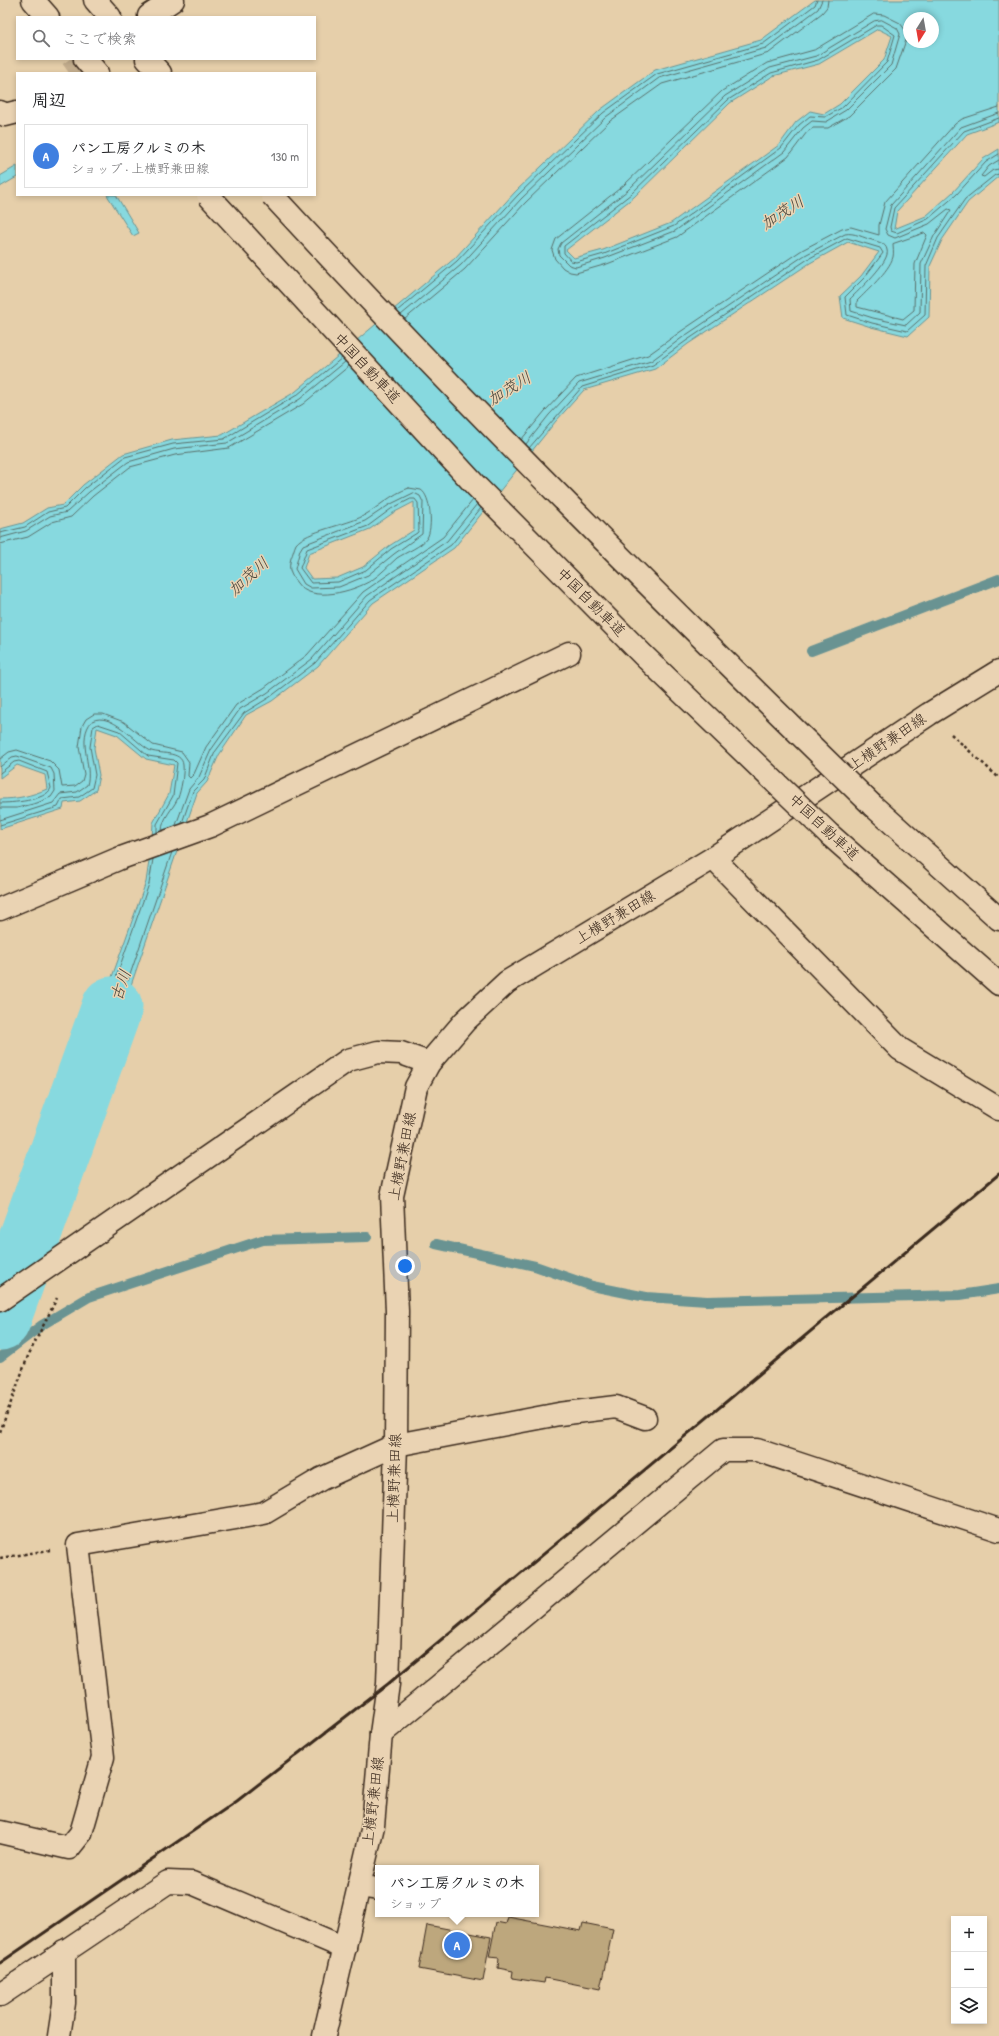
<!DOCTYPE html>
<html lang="ja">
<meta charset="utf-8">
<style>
body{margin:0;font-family:"Patrick Hand","Klee One",sans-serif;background:#f6f6f6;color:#202124}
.controls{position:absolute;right:12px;bottom:12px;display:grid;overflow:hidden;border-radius:0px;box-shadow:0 2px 6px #0003}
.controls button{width:36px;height:36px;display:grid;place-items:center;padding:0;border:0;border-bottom:1px solid #e0e0e0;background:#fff;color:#202124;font:20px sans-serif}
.compass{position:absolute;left:903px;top:12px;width:36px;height:36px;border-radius:50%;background:#fff;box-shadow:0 2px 6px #0003;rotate:191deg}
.you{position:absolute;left:405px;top:1266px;width:14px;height:14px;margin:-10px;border:3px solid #fff;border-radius:50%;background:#1a73e8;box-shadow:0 0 0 6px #1a73e833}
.badge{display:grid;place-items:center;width:26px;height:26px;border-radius:50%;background:#3b2a1e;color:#fff;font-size:13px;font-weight:700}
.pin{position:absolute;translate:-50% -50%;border:2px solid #fff;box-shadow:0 1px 4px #0006}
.popup{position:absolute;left:375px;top:1865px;width:164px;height:52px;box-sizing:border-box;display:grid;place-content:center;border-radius:0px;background:#fff;filter:drop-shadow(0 1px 3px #0005);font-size:13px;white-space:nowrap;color:#757577}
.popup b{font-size:15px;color:#202124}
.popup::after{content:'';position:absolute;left:50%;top:100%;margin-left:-8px;border:8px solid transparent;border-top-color:#fff}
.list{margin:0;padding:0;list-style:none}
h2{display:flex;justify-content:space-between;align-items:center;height:52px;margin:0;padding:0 16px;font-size:17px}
h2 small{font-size:13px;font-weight:400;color:#757577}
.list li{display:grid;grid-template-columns:26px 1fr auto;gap:12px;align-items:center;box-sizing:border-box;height:64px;margin:0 8px 8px;padding:0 8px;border:1px solid #e0e0e0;border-radius:0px}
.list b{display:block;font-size:15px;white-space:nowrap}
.list p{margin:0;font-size:13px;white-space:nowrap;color:#757577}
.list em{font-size:13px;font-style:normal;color:#757577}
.icon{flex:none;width:22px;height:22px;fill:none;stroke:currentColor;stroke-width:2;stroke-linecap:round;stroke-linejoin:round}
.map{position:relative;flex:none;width:999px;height:2036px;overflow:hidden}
.search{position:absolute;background:#fff;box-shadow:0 2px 6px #0003;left:16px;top:16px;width:300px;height:44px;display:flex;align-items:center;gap:10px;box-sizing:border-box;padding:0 14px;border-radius:0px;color:#757577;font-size:15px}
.panel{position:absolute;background:#fff;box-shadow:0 2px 6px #0003;left:16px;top:72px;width:300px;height:124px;border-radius:0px}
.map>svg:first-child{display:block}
.water{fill:#87d9df;stroke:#699392;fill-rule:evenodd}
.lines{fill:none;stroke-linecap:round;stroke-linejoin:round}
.shore{stroke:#59706b;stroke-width:1}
.stream{stroke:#699392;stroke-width:10}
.river{stroke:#87d9df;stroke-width:61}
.building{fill:#bda77d;stroke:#3b2a1e}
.street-tunnel{stroke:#c4ae8e;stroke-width:22;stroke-dasharray:22 11;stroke-linecap:butt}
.street-casing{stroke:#3b2a1e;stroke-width:25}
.secondary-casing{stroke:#3b2a1e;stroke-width:25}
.highway-casing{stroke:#3b2a1e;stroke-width:25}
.path{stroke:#3b2a1e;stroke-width:2.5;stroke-dasharray:3 3;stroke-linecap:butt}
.street{stroke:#ead3b3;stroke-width:22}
.secondary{stroke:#ead3b3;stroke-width:22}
.highway{stroke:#ead3b3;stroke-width:22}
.rail{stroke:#3b2a1e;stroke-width:3}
.highway-bridge-casing{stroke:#3b2a1e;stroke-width:25;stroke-linecap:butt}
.highway-bridge{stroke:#ead3b3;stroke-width:22}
.labels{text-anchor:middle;stroke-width:3;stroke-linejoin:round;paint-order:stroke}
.street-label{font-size:15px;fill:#3b2a1e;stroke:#ead3b3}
.water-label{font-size:16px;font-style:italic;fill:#46443b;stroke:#ead3b3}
</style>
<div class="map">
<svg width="999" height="2036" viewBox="0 0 999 2036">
<rect width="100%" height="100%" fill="#e6cfaa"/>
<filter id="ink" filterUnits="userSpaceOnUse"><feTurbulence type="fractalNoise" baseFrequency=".025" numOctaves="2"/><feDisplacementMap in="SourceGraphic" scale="8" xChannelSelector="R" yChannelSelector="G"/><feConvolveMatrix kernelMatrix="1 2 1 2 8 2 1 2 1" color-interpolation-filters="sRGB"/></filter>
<g filter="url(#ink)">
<g class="water">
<path d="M815 0H999V122L967 134 897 211 894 229 926 216 953 192 983 159 999 149V176L968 202 942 240 930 266 929 317 908 336 871 327 843 318 840 296 861 276 879 252 848 242 810 263 688 344 655 369 584 390 556 421 454 548 373 603 318 666 272 701 246 715 219 755 207 782 197 793 95 1090 74 1083 146 882 152 840 153 823 169 794 174 765 146 759 117 735 97 728 94 748 99 775 96 790 80 801 64 803 63 809 0 829V799C17 799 31 796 47 789L45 775 17 765 0 778V529L23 523 47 508 63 505 83 485 123 454 172 440 222 435 295 392 455 258 515 192 600 110 655 70 761 40ZM909 18H933V42H909ZM878 29 892 36 884 60 840 104 824 114 810 111 796 122 779 145 671 223 603 250 574 258 566 250 634 197 730 103 773 76 819 64ZM414 502V530L389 546 363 567 337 578 312 579 304 568 309 553 370 529 393 513Z"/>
<polygon points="17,166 17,177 0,187 0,176"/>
<polygon points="107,195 116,195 139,233 133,236"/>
</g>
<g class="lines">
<g class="shore">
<polygon points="874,14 884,15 900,23 906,31 906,40 896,69 849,116 828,128 813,128 807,132 788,157 677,237 607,264 576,273 570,272 563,268 555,259 552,250 556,239 624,185 722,91 767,63 814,50"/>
<polygon points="882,20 897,28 900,34 891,65 846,110 826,122 812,121 803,128 784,152 675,231 605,258 576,267 569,265 559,255 558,249 561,243 628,190 725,96 770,68 816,56 874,21"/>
<polygon points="877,25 881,25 895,35 887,62 843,107 825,117 810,116 799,125 781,148 674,226 604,254 576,262 571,261 564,253 564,246 631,194 728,100 771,73 818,60"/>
<polyline points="999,118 964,131 894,208 890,227 891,231 897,233 928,219 956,195 986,162 999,154"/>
<polyline points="999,160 989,166 981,176 984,177 993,170 999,169"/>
<path d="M925 233 927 235 915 264 914 310 903 319 857 307V301C867 291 889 271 893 257 894 253 893 248 893 244Z"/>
<polyline points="397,311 457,261 518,195 603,113 657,74 763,44 815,5 817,0"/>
<polyline points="401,315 461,265 521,199 606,117 659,78 766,48 818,9 822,0"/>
<polyline points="405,319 465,269 525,203 610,121 662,84 769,53 822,13 827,7 828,0"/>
<polyline points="521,440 545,411 576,378 648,355 680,332 802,250 842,229 851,227 879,235 879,225 885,202 955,124 962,119 999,107"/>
<path d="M526 444 549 415 579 383 651 361 683 337 805 255 845 234C854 232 864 238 872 240 878 242 886 243 887 250 891 261 858 291 850 299L851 311 873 318 906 325 920 312 921 264 934 236 951 210 948 209 929 224 895 238 888 235 885 229 891 205 961 127 999 113"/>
<polyline points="529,448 582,387 653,365 686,341 808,259 847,238 880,248 883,253 864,278 845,297 847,315 872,323 907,331 925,315 926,266 938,238 965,199 995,175 999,174"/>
<path d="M409 488 421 490C431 496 433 528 427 538 421 547 406 552 397 558 389 565 381 574 372 580 354 591 311 604 297 583 290 574 288 569 291 558 293 554 294 548 296 544 306 531 347 525 363 516 379 507 391 494 409 488Z"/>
<polygon points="414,493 420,496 423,502 422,534 394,554 368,575 339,587 311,588 304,584 295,569 300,550 303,545 365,521 389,505"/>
<polygon points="411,499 415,499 418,503 419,530 417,533 391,549 366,570 338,582 311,583 300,568 307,549 368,526 391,509"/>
<polyline points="0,533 25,527 48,512 65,508 85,488 125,457 173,444 224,439 297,395 342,358"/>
<polyline points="0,538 26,531 50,516 67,512 89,492 128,462 174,449 227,443 300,399 345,362"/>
<polyline points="0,544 28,537 52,522 71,517 93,496 130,467 175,455 229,448 303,404 349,366"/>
<polyline points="0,759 9,752 17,750 50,761 59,770 62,787 75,786 82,781 84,774 79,747 82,726 86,719 94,714 103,714 124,722 153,745 182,752 189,762 188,776 190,778 194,774 206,747 236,705 264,688 307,655 363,592 443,537 473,500"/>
<polyline points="0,767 12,757 17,756 51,768 54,774 55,791 51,797 37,803 17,808 0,808"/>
<path d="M0 773 14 762 19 761 47 772 51 788C46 801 11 803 0 803"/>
<path d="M0 820 53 803 60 794 77 792 87 785C93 765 76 739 92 721 111 711 135 742 149 750 158 755 182 750 183 765 184 774 181 790 178 798 173 809 162 818 162 831"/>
<polyline points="182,823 193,791 204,780 215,752 244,713 270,697 315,663 370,600 451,545 481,508"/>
<polyline points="0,825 58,807 62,799 79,797 92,788 95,775 90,747 93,727 98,724 119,731 148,756 174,760 177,763 173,796 157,824 157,832"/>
<polyline points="176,825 189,789 199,777 211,750 240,709 267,693 312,659 367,596 447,541 477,504"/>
<polyline points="153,859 149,884 80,1079 81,1081 91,1085 93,1083 172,852"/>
</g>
<g class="stream">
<polyline points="811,651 999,579"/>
<polyline points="436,1244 535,1266 592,1286 646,1297 707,1301 960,1295 999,1289"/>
<polyline points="0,1357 42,1325 89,1297 262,1240 367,1237"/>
</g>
<polyline class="river" points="0,1320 112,1007"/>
</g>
<g class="building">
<polygon points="508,1917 581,1931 583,1923 613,1929 600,1989 545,1978 544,1983 512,1978 513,1971 498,1968 499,1958 489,1957 496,1922 506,1924"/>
<polygon points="427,1925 491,1937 483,1981 419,1969"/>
</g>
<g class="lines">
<polyline class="street-tunnel" points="69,73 89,59"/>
<defs>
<g id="street">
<polyline points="149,16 173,0"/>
<polyline points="0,112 5,115 17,112"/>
<polyline points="713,858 900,1049 999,1109"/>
<polyline points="0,909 118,859 210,826 569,653"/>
<polyline points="0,1300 348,1060 378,1052 401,1053 429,1063"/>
<polyline points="381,1734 723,1450 757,1450 999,1530"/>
<polyline points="0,1832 69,1848 81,1833 103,1757 78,1545 264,1513 321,1479 396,1445 559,1414 616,1407 645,1418"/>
<polyline points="359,1886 378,1889"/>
<polyline points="0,1995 168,1882 192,1883 345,1948"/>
<polyline points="59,2036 64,2003 64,1951"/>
</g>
<polyline id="secondary" points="324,2036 373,1826 381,1734 388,1684 396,1445 397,1311 392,1196 416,1087 429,1063 465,1021 507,982 713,858 929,714 999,671"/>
<g id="highway">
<polyline points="33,0 48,17"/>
<polyline points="95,0 110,17"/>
<polyline points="85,59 97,73"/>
<polyline points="147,59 160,73"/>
<polyline points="872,805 999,919"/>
<polyline points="830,835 999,984"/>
</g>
</defs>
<use href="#street" class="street-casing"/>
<use href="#secondary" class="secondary-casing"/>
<use href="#highway" class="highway-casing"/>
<g class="path">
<polyline points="951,734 999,778"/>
<polyline points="0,1432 28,1356 57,1298"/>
<polyline points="0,1558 50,1550"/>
</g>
<use href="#street" class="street"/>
<use href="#secondary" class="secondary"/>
<use href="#highway" class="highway"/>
<polyline class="rail" points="0,1963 237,1801 388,1684 999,1174"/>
<defs>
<g id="highway-bridge">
<polyline points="208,195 477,487 643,655 830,835"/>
<path d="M272 195C465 405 668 606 872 805"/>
</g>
</defs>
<use href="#highway-bridge" class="highway-bridge-casing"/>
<use href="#highway-bridge" class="highway-bridge"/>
</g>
</g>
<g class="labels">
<g class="street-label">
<text transform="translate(367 368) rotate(47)" y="5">中国自動車道</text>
<text transform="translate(591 602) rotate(45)" y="5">中国自動車道</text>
<text transform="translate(887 742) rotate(-34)" y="5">上横野兼田線</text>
<text transform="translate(824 827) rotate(43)" y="5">中国自動車道</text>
<text transform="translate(615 917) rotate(-31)" y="5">上横野兼田線</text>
<text transform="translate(402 1156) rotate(-79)" y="5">上横野兼田線</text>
<text transform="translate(394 1478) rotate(-88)" y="5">上横野兼田線</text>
<text transform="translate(373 1801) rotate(-83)" y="5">上横野兼田線</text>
</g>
<g class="water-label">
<text transform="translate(782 212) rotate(-33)" y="6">加茂川</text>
<text transform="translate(509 388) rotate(-32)" y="6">加茂川</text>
<text transform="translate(248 576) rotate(-42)" y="6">加茂川</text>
<text transform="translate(120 985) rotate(-71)" y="6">古川</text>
</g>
</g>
</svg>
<div class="controls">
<button>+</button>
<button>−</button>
<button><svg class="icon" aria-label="layers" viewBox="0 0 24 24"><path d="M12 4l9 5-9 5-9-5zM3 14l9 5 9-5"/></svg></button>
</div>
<svg class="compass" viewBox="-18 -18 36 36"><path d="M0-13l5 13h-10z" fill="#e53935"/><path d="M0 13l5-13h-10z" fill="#757577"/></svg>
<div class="you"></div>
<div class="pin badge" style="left:457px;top:1945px;background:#3f7fe0">A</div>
<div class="popup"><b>パン工房クルミの木</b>ショップ</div>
<div class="search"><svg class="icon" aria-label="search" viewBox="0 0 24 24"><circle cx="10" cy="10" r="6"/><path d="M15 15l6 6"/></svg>ここで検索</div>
<section class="panel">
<h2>周辺<small></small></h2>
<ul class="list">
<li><span class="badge" style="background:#3f7fe0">A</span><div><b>パン工房クルミの木</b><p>ショップ · 上横野兼田線</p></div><em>130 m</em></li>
</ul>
</section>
</div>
